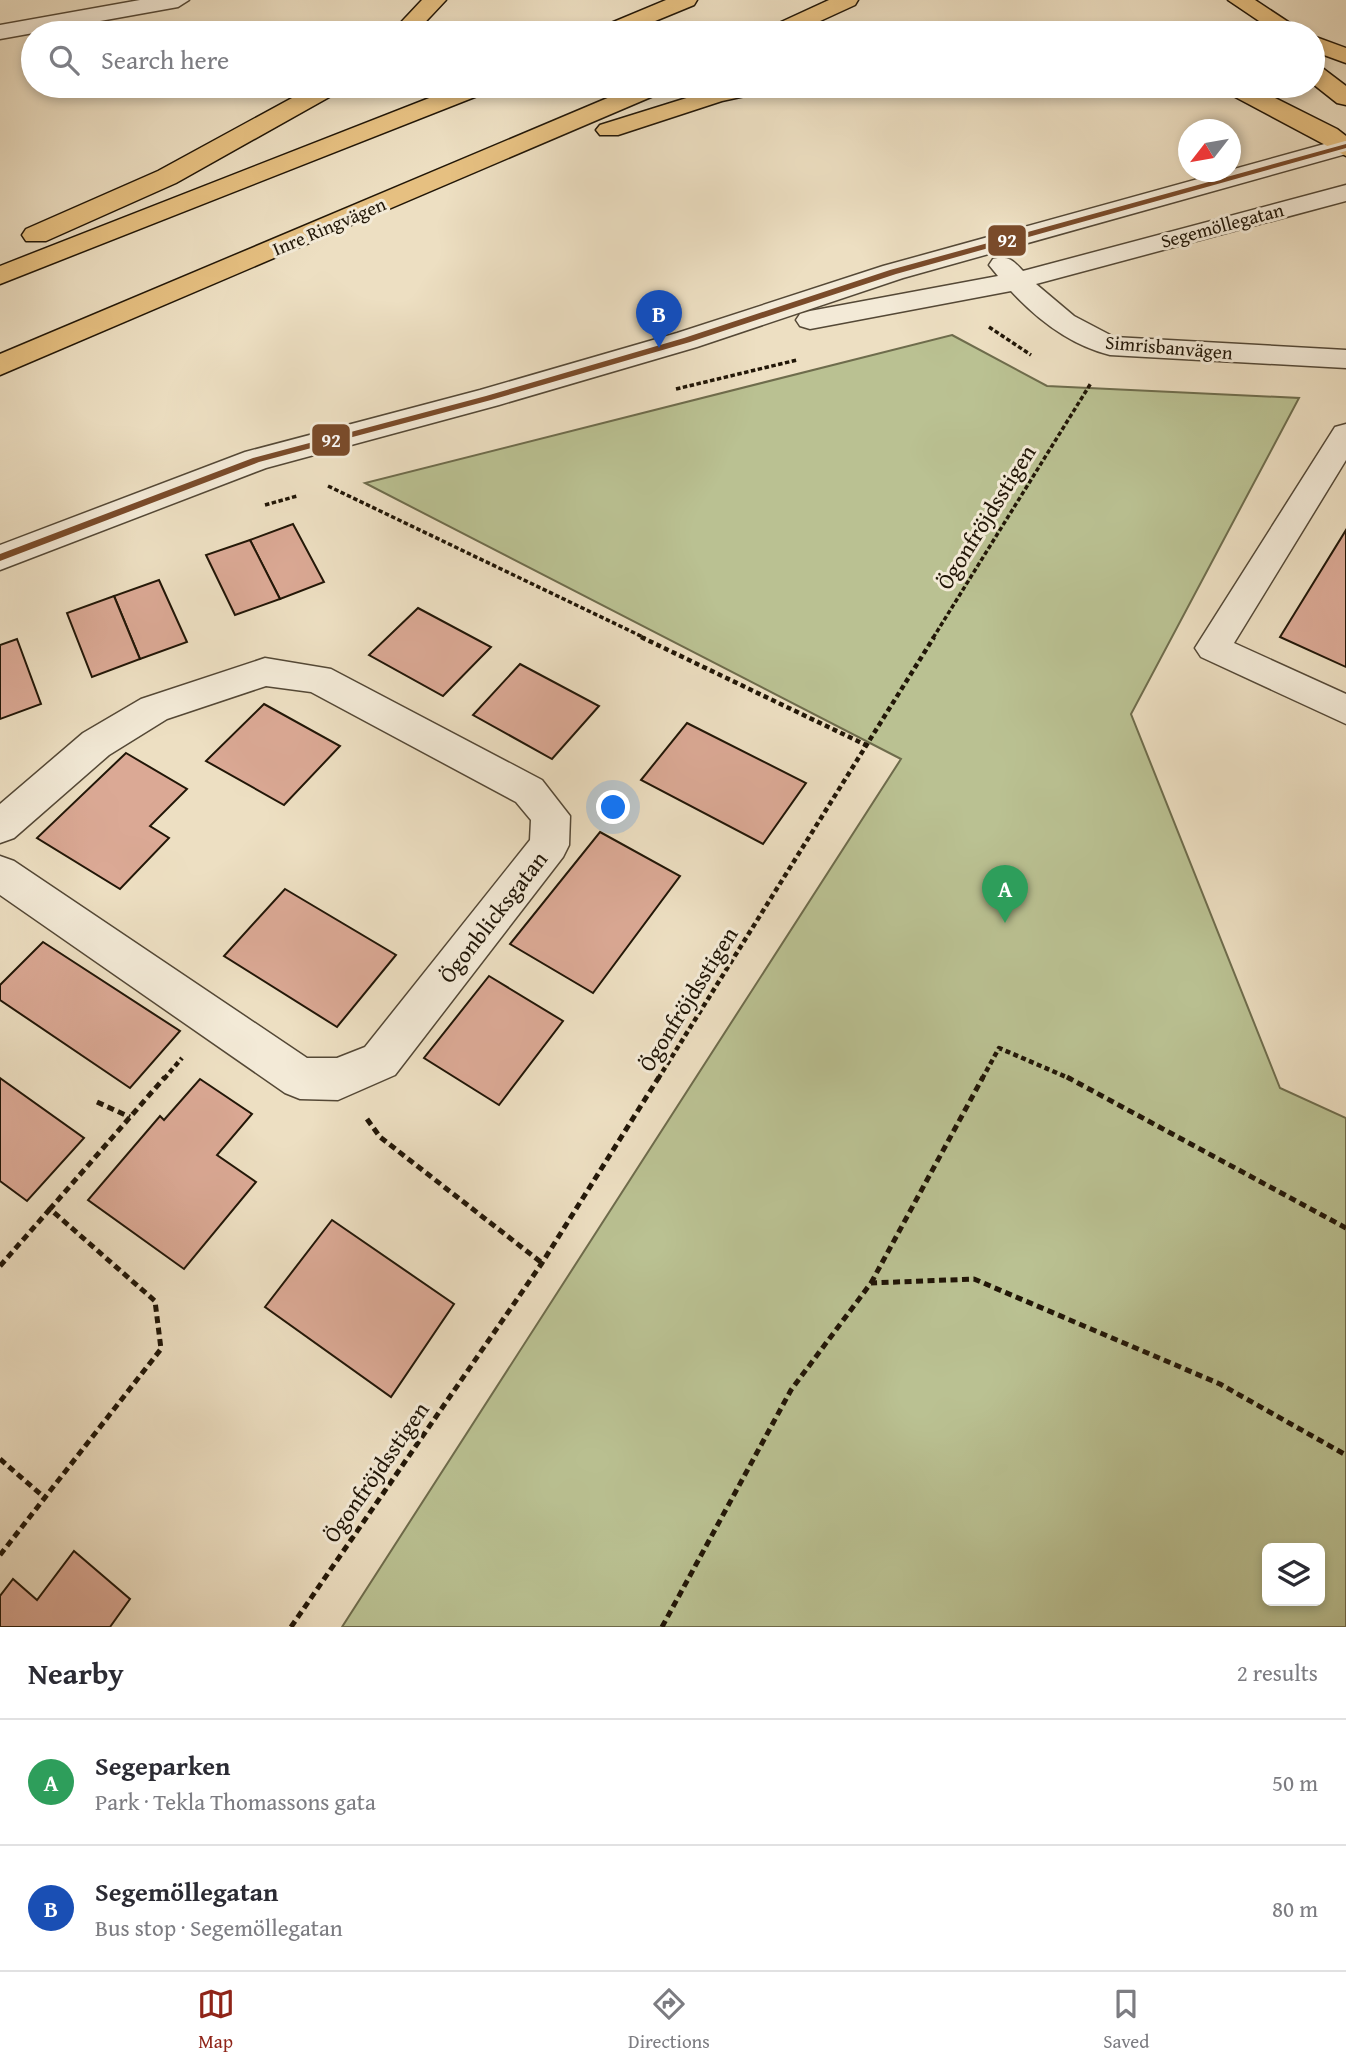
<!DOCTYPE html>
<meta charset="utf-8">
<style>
body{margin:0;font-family:"Gentium Book Plus",serif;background:#f2f2f3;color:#2b2b33}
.controls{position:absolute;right:21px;bottom:21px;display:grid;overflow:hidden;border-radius:10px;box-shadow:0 4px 10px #0003}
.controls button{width:63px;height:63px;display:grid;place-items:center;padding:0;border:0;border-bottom:2px solid #e1e1e2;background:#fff;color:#2b2b33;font:35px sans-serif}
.compass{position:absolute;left:1178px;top:119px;width:63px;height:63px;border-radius:50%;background:#fff;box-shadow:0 4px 10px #0003;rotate:239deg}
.you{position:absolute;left:614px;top:808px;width:24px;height:24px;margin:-18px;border:5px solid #fff;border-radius:50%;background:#1a73e8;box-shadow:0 0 0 10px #1a73e833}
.badge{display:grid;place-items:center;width:46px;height:46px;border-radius:50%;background:#8f2418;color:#fff;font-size:23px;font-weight:700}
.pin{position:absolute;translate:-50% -58px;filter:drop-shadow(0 2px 4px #0008)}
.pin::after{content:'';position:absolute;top:37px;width:24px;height:21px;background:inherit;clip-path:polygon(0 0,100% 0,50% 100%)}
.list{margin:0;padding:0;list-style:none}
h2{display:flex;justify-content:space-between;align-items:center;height:91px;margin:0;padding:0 28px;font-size:30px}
h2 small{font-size:23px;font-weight:400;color:#7c7c81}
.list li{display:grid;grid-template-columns:46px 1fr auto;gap:21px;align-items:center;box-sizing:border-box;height:126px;padding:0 28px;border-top:2px solid #e1e1e2}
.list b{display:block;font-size:26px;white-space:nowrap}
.list p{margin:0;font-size:23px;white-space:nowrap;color:#7c7c81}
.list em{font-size:23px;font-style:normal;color:#7c7c81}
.icon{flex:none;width:38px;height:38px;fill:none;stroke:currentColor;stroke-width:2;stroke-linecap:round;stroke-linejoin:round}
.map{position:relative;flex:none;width:1346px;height:1627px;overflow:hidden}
.search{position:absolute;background:#fff;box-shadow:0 4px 10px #0003;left:21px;right:21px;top:21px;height:77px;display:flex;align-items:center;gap:18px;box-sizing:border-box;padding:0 24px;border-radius:38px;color:#7c7c81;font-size:26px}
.sheet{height:343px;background:#fff}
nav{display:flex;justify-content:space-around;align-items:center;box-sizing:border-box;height:98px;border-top:2px solid #e1e1e2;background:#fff;font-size:19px;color:#7c7c81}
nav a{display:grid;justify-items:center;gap:4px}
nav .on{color:#8f2418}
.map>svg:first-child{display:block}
.green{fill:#bac192;stroke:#6e6c4c;stroke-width:2;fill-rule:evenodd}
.building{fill:#dba995;stroke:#211607;stroke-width:2}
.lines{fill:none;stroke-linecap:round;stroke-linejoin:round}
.minor-casing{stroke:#544836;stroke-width:3}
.highway-casing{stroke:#211607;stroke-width:3}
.path-far2{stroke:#211607;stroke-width:3.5;stroke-dasharray:4.5 2.5;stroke-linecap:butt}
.path-far1{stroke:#211607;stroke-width:4.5;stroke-dasharray:5 3.5;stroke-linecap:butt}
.path{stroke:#211607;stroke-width:5;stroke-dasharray:7 4.5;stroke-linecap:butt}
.minor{fill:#f3ead7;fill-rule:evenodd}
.highway{fill:#e6c081;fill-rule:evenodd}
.bus-1-casing{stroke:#f3ead7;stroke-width:6}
.bus-1{fill:#7a4b2a;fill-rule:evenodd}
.labels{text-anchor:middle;stroke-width:6;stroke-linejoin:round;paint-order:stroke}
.far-street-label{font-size:19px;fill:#211607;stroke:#f3ead7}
.street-label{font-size:23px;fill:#211607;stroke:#f3ead7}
.line-badge{stroke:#f3ead7;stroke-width:2.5}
.badge-label{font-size:19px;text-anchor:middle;font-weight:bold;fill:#fff}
</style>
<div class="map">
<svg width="1346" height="1627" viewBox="0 0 1346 1627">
<rect width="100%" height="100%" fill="#eddfc2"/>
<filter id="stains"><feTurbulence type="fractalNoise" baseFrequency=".00286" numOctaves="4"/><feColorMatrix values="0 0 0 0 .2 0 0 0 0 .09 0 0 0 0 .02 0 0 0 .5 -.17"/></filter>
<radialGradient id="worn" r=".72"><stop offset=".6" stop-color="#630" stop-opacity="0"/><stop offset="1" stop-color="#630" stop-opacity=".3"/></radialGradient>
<path class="green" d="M952 335 1047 386 1299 398 1131 714 1280 1088 1346 1118V1627H342L901 759 365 483ZM1267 1548H1320V1601H1267Z"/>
<g class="building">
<polygon points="293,524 324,582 280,599 250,540"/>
<polygon points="1346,530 1346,667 1280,637"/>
<polygon points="250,540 280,599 235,615 206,555"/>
<polygon points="159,580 187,642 140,659 114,596"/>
<polygon points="114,596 140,659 92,677 67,613"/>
<polygon points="418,608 491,647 443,696 369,655"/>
<polygon points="17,639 41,704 0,719 0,645"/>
<polygon points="520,664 599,706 552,759 473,715"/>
<polygon points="264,704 340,746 284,805 206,761"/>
<polygon points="687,723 806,783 763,844 641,780"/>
<polygon points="126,753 187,789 150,826 169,838 120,889 37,838"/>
<polygon points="600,832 680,876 593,993 510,944"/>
<polygon points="285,889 396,955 337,1027 224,956"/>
<polygon points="43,942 180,1031 130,1088 0,1000 0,985"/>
<polygon points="489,976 563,1021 499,1105 424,1058"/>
<polygon points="0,1078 84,1138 27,1201 0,1181"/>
<polygon points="200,1079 252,1114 217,1155 256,1182 184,1269 88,1200 160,1116 164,1120"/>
<polygon points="332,1220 454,1304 391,1397 265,1307"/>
<polygon points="74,1551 130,1599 110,1627 0,1627 0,1596 13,1579 37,1600"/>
</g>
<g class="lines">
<defs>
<g id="minor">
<polygon points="140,0 189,0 178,7 0,39 0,25"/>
<polygon points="1346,138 1346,154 903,278 697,347 499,405 266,468 0,570 0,545 245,452 480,390 677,333 883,266"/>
<path d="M1346 185V201L1036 284 1074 316 1114 337 1346 350V368L1110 355C1070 345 1038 320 1011 291L810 329 800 326 796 320 800 314 810 311 998 276 989 265 993 259C1008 255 1013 260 1023 271Z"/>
<polygon points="1346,424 1346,460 1234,643 1346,694 1346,724 1201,657 1195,648 1335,427"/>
<polygon points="265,658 331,669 542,780 570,816 569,845 563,857 395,1075 338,1100 300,1099 285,1093 0,895 0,856 14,861 307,1058 337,1058 365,1047 530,840 531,820 516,802 311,692 266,686 167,719 109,755 14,838 0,843 0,804 83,733 141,699"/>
</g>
<g id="highway">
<polygon points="422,0 446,0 415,33 391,33"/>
<polygon points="666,0 697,0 694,5 626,33 595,33 599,28"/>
<polygon points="829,0 858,0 855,5 794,33 764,33 768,28"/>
<polygon points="1228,0 1255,0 1305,33 1277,33"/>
<polygon points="1313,36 1346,48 1346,63 1313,51"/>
<polygon points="1313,65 1321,67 1346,86 1346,105 1337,103 1313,84"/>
<polygon points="314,86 343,86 340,91 176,183 46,241 26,241 22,235 26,229 158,171"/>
<polygon points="460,86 493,86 490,91 0,284 0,266"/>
<polygon points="636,86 668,86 665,91 0,375 0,354"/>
<polygon points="725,86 772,86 769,91 722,101 618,135 600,135 596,130 600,125"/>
<polygon points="1221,86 1251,86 1337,129 1346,136 1346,156 1224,91"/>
</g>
</defs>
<use href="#minor" class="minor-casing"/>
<use href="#highway" class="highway-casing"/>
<g class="path-far2">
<polyline points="989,327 1031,355"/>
<polyline points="676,389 797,360"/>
<polyline points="328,486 645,638"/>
<polyline points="265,505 297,496"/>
<polyline points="933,638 1091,383"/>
</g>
<g class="path-far1">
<polyline points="641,637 868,746"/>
<polyline points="164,1079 182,1058"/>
<polyline points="658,1079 934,637"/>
<polyline points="982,1079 999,1048 1071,1079"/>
</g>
<g class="path">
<polyline points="1067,1077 1346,1228"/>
<polyline points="97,1102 130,1117"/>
<polyline points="367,1119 380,1137 542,1263"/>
<polyline points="0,1266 50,1209"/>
<polyline points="871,1283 983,1077"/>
<polyline points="0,1459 45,1498"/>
<polyline points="0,1555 161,1349 155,1301 50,1209 165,1077"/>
<polyline points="291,1627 542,1263 659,1077"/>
<polyline points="662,1627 791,1390 871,1283 974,1279 1220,1384 1346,1455"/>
</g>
<use href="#minor" class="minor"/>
<use href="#highway" class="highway"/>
<defs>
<polygon id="bus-1" points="1346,144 1346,148 896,274 690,342 491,400 259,462 0,561 0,554 253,458 486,396 684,338 890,270"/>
</defs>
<use href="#bus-1" class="bus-1-casing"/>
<use href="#bus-1" class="bus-1"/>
</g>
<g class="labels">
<g class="far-street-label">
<text transform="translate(1222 225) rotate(-15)" y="7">Segemöllegatan</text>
<text transform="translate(329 226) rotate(-23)" y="7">Inre Ringvägen</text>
<text transform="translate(1169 347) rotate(5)" y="7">Simrisbanvägen</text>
</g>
<g class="street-label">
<text transform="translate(986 517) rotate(-58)" y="8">Ögonfröjdsstigen</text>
<text transform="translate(493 917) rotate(-52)" y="8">Ögonblicksgatan</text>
<text transform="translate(688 999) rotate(-58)" y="8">Ögonfröjdsstigen</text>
<text transform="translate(376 1472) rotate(-55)" y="8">Ögonfröjdsstigen</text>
</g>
</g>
<g class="line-badge">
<rect x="987" y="224" width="40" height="33" rx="7" fill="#7a4b2a"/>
<rect x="311" y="423" width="40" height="34" rx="7" fill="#7a4b2a"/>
</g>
<g class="badge-label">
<text x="1007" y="247">92</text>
<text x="331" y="447">92</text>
</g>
<rect width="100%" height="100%" filter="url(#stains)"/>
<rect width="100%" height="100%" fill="url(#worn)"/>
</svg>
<div class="controls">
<button><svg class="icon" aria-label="layers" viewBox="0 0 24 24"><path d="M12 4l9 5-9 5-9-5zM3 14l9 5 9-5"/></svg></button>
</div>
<svg class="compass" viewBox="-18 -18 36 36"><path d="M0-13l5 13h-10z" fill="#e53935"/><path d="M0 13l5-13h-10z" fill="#7c7c81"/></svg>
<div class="you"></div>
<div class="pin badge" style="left:1005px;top:923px;background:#2e9e5b">A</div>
<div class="pin badge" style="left:659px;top:348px;background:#1a4fb4">B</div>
<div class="search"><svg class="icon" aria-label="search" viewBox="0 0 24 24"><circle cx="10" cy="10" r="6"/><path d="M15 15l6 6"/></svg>Search here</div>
</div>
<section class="sheet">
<h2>Nearby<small>2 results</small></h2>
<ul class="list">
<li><span class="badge" style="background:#2e9e5b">A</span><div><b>Segeparken</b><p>Park · Tekla Thomassons gata</p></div><em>50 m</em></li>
<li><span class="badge" style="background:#1a4fb4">B</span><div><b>Segemöllegatan</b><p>Bus stop · Segemöllegatan</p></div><em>80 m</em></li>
</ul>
</section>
<nav>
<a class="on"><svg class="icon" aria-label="map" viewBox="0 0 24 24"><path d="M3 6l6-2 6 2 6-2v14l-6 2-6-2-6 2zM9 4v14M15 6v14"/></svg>Map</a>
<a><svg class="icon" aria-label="directions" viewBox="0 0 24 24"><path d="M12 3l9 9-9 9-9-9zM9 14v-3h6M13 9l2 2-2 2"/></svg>Directions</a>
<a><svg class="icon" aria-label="saved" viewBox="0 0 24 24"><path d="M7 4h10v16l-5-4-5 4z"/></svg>Saved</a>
</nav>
